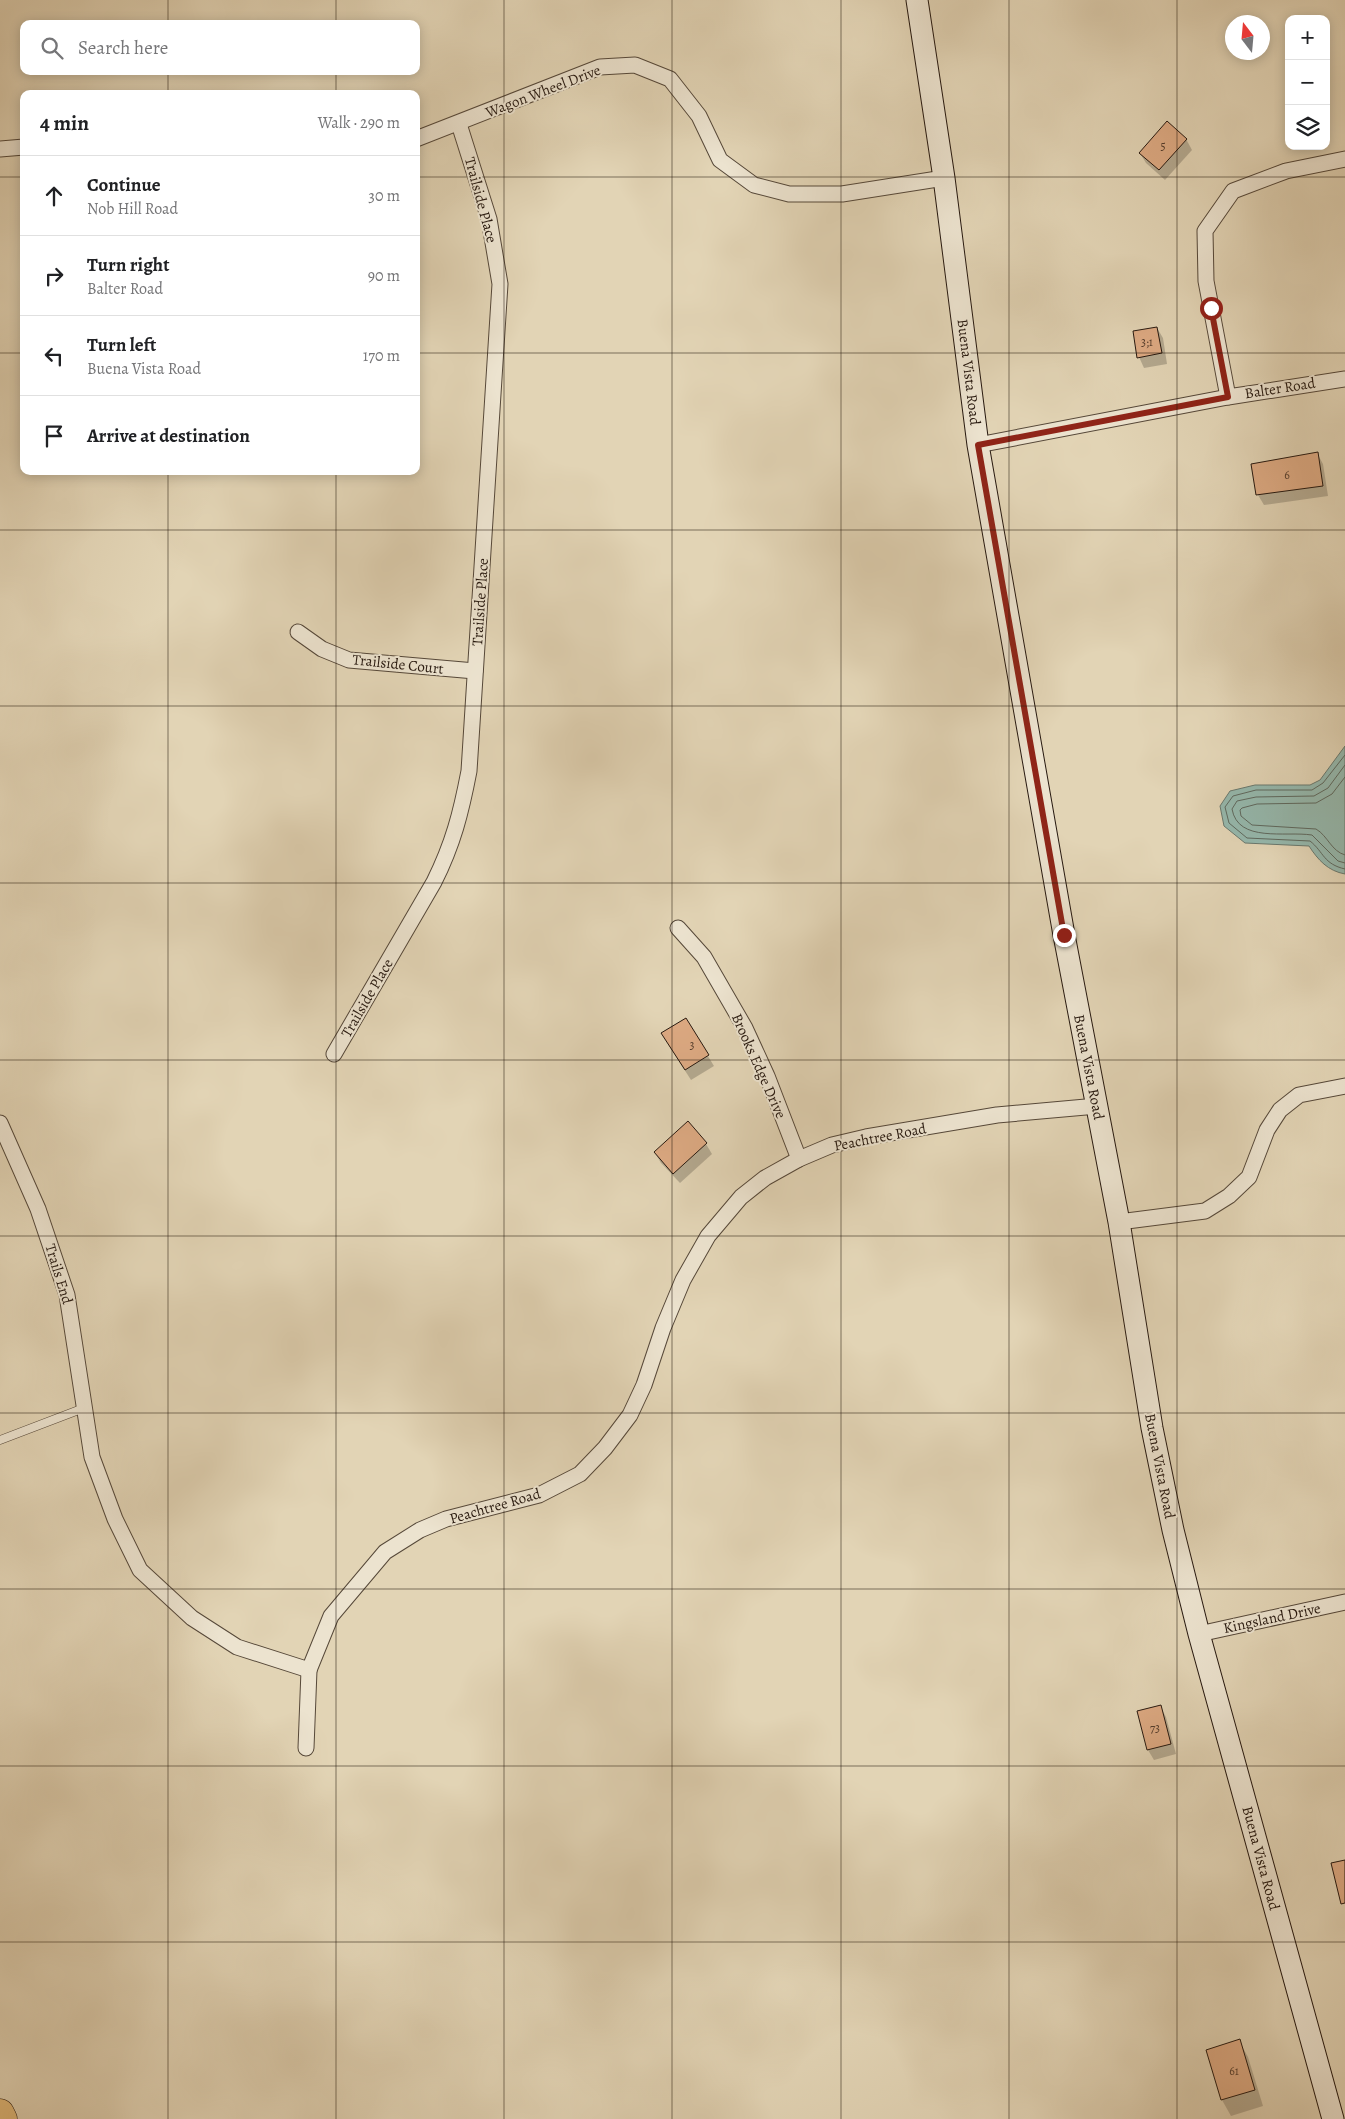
<!DOCTYPE html>
<meta charset="utf-8">
<style>
body{margin:0;font-family:Alegreya,serif;background:#f6f6f6;color:#202124}
.controls{position:absolute;right:15px;top:15px;display:grid;overflow:hidden;border-radius:10px;box-shadow:0 2px 12px #0003}
.controls button{width:45px;height:45px;display:grid;place-items:center;padding:0;border:0;border-bottom:1px solid #e0e0e0;background:#fff;color:#202124;font:25px sans-serif}
.compass{position:absolute;left:1225px;top:15px;width:45px;height:45px;border-radius:50%;background:#fff;box-shadow:0 2px 12px #0003;rotate:344deg}
.stop{position:absolute;width:15px;height:15px;margin:-11px;border:4px solid #8f2418;border-radius:50%;background:#fff}
.stop.end{background:#8f2418;border-color:#fff;box-shadow:0 1px 5px #0008}
.list{margin:0;padding:0;list-style:none}
h2{display:flex;justify-content:space-between;align-items:center;height:65px;margin:0;padding:0 20px;font-size:21px}
h2 small{font-size:16px;font-weight:400;color:#757577}
.list li{display:grid;grid-template-columns:32px 1fr auto;gap:15px;align-items:center;box-sizing:border-box;height:80px;padding:0 20px;border-top:1px solid #e0e0e0}
.list b{display:block;font-size:19px;white-space:nowrap}
.list p{margin:0;font-size:16px;white-space:nowrap;color:#757577}
.list em{font-size:16px;font-style:normal;color:#757577}
.icon{flex:none;width:28px;height:28px;fill:none;stroke:currentColor;stroke-width:2;stroke-linecap:round;stroke-linejoin:round}
.map{position:relative;flex:none;width:1345px;height:2119px;overflow:hidden}
.search{position:absolute;background:#fff;box-shadow:0 2px 12px #0003;left:20px;top:20px;width:400px;height:55px;display:flex;align-items:center;gap:12px;box-sizing:border-box;padding:0 18px;border-radius:10px;color:#757577;font-size:19px}
.panel{position:absolute;background:#fff;box-shadow:0 2px 12px #0003;left:20px;top:90px;width:400px;height:385px;border-radius:10px}
.map>svg:first-child{display:block}
.water{fill:#95b8ad;stroke:#69786e}
.shadow{fill:#0003}
.lines{fill:none;stroke-linecap:round;stroke-linejoin:round}
.shore{stroke:#5e685e;stroke-width:1}
.building{fill:#ddaa83;stroke:#271910}
.lane-casing{stroke:#564839;stroke-width:9}
.street-casing{stroke:#564839;stroke-width:17}
.secondary-casing{stroke:#271910;stroke-width:23}
.highway-casing{stroke:#271910;stroke-width:29}
.lane{stroke:#ece3cf;stroke-width:8}
.street{stroke:#ece3cf;stroke-width:15}
.secondary{stroke:#ece3cf;stroke-width:21}
.highway{stroke:#e1ba7a;stroke-width:28}
.route{stroke:#8f2418;stroke-width:6}
.grid{fill:none;stroke:#271910;stroke-width:1;stroke-opacity:0.55}
.labels{text-anchor:middle;stroke-width:4;stroke-linejoin:round;paint-order:stroke}
.number-label{font-size:12px;fill:#543d2d}
.street-label{font-size:15px;fill:#271910;stroke:#ece3cf}
</style>
<div class="map">
<svg width="1345" height="2119" viewBox="0 0 1345 2119">
<rect width="100%" height="100%" fill="#e2d4b5"/>
<filter id="stains"><feTurbulence type="fractalNoise" baseFrequency=".004" numOctaves="4"/><feColorMatrix values="0 0 0 0 .2 0 0 0 0 .09 0 0 0 0 .02 0 0 0 .5 -.17"/></filter>
<radialGradient id="worn" r=".72"><stop offset=".6" stop-color="#630" stop-opacity="0"/><stop offset="1" stop-color="#630" stop-opacity=".3"/></radialGradient>
<path class="water" d="M1345 746V874C1328 871 1318 860 1309 846L1245 843 1224 826 1220 806 1230 791 1255 785H1310L1320 780Z"/>
<g class="shadow">
<polygon points="1186,139 1192,150 1165,180 1146,163 1140,153"/>
<polygon points="1157,328 1163,338 1167,364 1144,368 1139,357"/>
<polygon points="1317,453 1323,464 1328,496 1264,505 1258,495 1252,465"/>
<polygon points="685,1019 714,1066 691,1080 668,1044"/>
<polygon points="688,1123 706,1144 712,1154 680,1183 661,1163 655,1153"/>
<polygon points="1160,1706 1166,1717 1176,1754 1154,1760 1148,1750"/>
<polygon points="1239,2041 1248,2057 1263,2106 1231,2116 1222,2100 1207,2050"/>
</g>
<g class="lines">
<g class="shore">
<path d="M1345 755 1323 783 1312 790H1256L1233 796 1225 807 1229 823 1247 838 1310 841C1324 852 1323 864 1345 869"/>
<path d="M1345 765 1328 788 1314 796 1256 797 1237 801 1232 809C1238 843 1285 831 1312 835L1338 861 1345 863"/>
<path d="M1345 777 1332 794 1316 803 1257 804 1242 808 1240 810 1241 816 1252 825 1316 829C1328 836 1331 851 1345 855"/>
</g>
</g>
<g class="building">
<polygon points="1167,121 1187,139 1159,170 1139,153"/>
<polygon points="1157,327 1162,353 1137,358 1133,331"/>
<polygon points="1318,452 1323,486 1256,495 1251,464"/>
<polygon points="686,1018 709,1055 685,1070 661,1033"/>
<polygon points="688,1121 707,1143 673,1174 654,1152"/>
<polygon points="1161,1705 1171,1744 1147,1750 1137,1711"/>
<polygon points="1345,1860 1345,1903 1341,1904 1331,1863"/>
<polygon points="1240,2039 1255,2090 1221,2100 1206,2050"/>
</g>
<g class="lines">
<defs>
<polyline id="lane" points="0,1440 84,1408"/>
<g id="street">
<polyline points="416,139 600,67 635,65 670,79 699,116 720,160 754,185 789,194 842,194 944,178"/>
<polyline points="0,149 24,147"/>
<polyline points="1228,397 1206,281 1205,231 1233,191 1286,171 1345,159"/>
<polyline points="978,445 1228,397 1345,379"/>
<polyline points="298,632 322,649 349,660 475,671"/>
<polyline points="678,928 704,957 745,1028 767,1076 799,1159"/>
<path d="M334 1054 434 882C453 844 461 813 469 771L500 284 489 219 459 124"/>
<polyline points="0,1123 38,1209 67,1295 92,1457 115,1519 140,1570 192,1618 237,1647 309,1670 331,1616 385,1552 420,1530 446,1519 539,1495 580,1474 605,1448 630,1415 644,1385 663,1328 683,1280 708,1236 741,1197 765,1178 799,1159 832,1145 866,1137 997,1115 1097,1106"/>
<polyline points="1119,1222 1205,1211 1229,1196 1249,1177 1267,1130 1280,1110 1299,1095 1345,1086"/>
<polyline points="1199,1634 1345,1602"/>
<polyline points="306,1748 309,1670"/>
</g>
<polyline id="secondary" points="917,0 944,178 978,445 1064,935 1119,1222 1152,1428 1173,1530 1199,1634 1333,2119"/>
<polyline id="highway" points="0,2113 3,2119"/>
</defs>
<use href="#lane" class="lane-casing"/>
<use href="#street" class="street-casing"/>
<use href="#secondary" class="secondary-casing"/>
<use href="#highway" class="highway-casing"/>
<use href="#lane" class="lane"/>
<use href="#street" class="street"/>
<use href="#secondary" class="secondary"/>
<use href="#highway" class="highway"/>
</g>
<g class="lines">
<polyline class="route" points="1064,935 978,445 1228,397 1211,308"/>
</g>
<path class="grid" d="M168 0V24M336 0V24M504 0V2119M672 0V2119M841 0V2119M1009 0V2119M1177 0V2119M168 71V94M336 71V94M0 177H24M416 177H1345M0 353H24M416 353H1345M168 471V2119M336 471V2119M0 530H1345M0 706H1345M0 883H1345M0 1060H1345M0 1236H1345M0 1413H1345M0 1589H1345M0 1766H1345M0 1942H1345"/>
<g class="labels">
<g class="number-label">
<text x="1163" y="150">5</text>
<text x="1147" y="346">3;1</text>
<text x="1287" y="479">6</text>
<text x="692" y="1049">3</text>
<text x="1155" y="1732">73</text>
<text x="1234" y="2075">61</text>
</g>
<g class="street-label">
<text transform="translate(543 91) rotate(-21)" y="5">Wagon Wheel Drive</text>
<text transform="translate(481 200) rotate(75)" y="5">Trailside Place</text>
<text transform="translate(969 372) rotate(83)" y="5">Buena Vista Road</text>
<text transform="translate(1280 388) rotate(-9)" y="5">Balter Road</text>
<text transform="translate(480 602) rotate(-86)" y="5">Trailside Place</text>
<text transform="translate(398 664) rotate(6)" y="5">Trailside Court</text>
<text transform="translate(367 998) rotate(-60)" y="5">Trailside Place</text>
<text transform="translate(759 1066) rotate(66)" y="5">Brooks Edge Drive</text>
<text transform="translate(1089 1067) rotate(79)" y="5">Buena Vista Road</text>
<text transform="translate(880 1137) rotate(-11)" y="5">Peachtree Road</text>
<text transform="translate(59 1274) rotate(73)" y="5">Trails End</text>
<text transform="translate(1160 1466) rotate(79)" y="5">Buena Vista Road</text>
<text transform="translate(495 1506) rotate(-16)" y="5">Peachtree Road</text>
<text transform="translate(1272 1618) rotate(-12)" y="5">Kingsland Drive</text>
<text transform="translate(1261 1858) rotate(75)" y="5">Buena Vista Road</text>
</g>
</g>
<rect width="100%" height="100%" filter="url(#stains)"/>
<rect width="100%" height="100%" fill="url(#worn)"/>
</svg>
<div class="controls">
<button>+</button>
<button>−</button>
<button><svg class="icon" aria-label="layers" viewBox="0 0 24 24"><path d="M12 4l9 5-9 5-9-5zM3 14l9 5 9-5"/></svg></button>
</div>
<svg class="compass" viewBox="-18 -18 36 36"><path d="M0-13l5 13h-10z" fill="#e53935"/><path d="M0 13l5-13h-10z" fill="#757577"/></svg>
<div class="stop" style="left:1211px;top:308px"></div>
<div class="stop end" style="left:1064px;top:935px"></div>
<div class="search"><svg class="icon" aria-label="search" viewBox="0 0 24 24"><circle cx="10" cy="10" r="6"/><path d="M15 15l6 6"/></svg>Search here</div>
<section class="panel">
<h2>4 min<small>Walk · 290 m</small></h2>
<ul class="list">
<li><svg class="icon" aria-label="ahead" viewBox="0 0 24 24"><path d="M12 20V5M6 11l6-6 6 6"/></svg><div><b>Continue</b><p>Nob Hill Road</p></div><em>30 m</em></li>
<li><svg class="icon" aria-label="right" viewBox="0 0 24 24"><path d="M7 20v-9h11M14 6l5 5-5 5"/></svg><div><b>Turn right</b><p>Balter Road</p></div><em>90 m</em></li>
<li><svg class="icon" aria-label="left" viewBox="0 0 24 24"><path d="M17 20v-9H6M10 6l-5 5 5 5"/></svg><div><b>Turn left</b><p>Buena Vista Road</p></div><em>170 m</em></li>
<li><svg class="icon" aria-label="arrive" viewBox="0 0 24 24"><path d="M6 21V4h12l-3 4 3 4H6"/></svg><div><b>Arrive at destination</b></div></li>
</ul>
</section>
</div>
